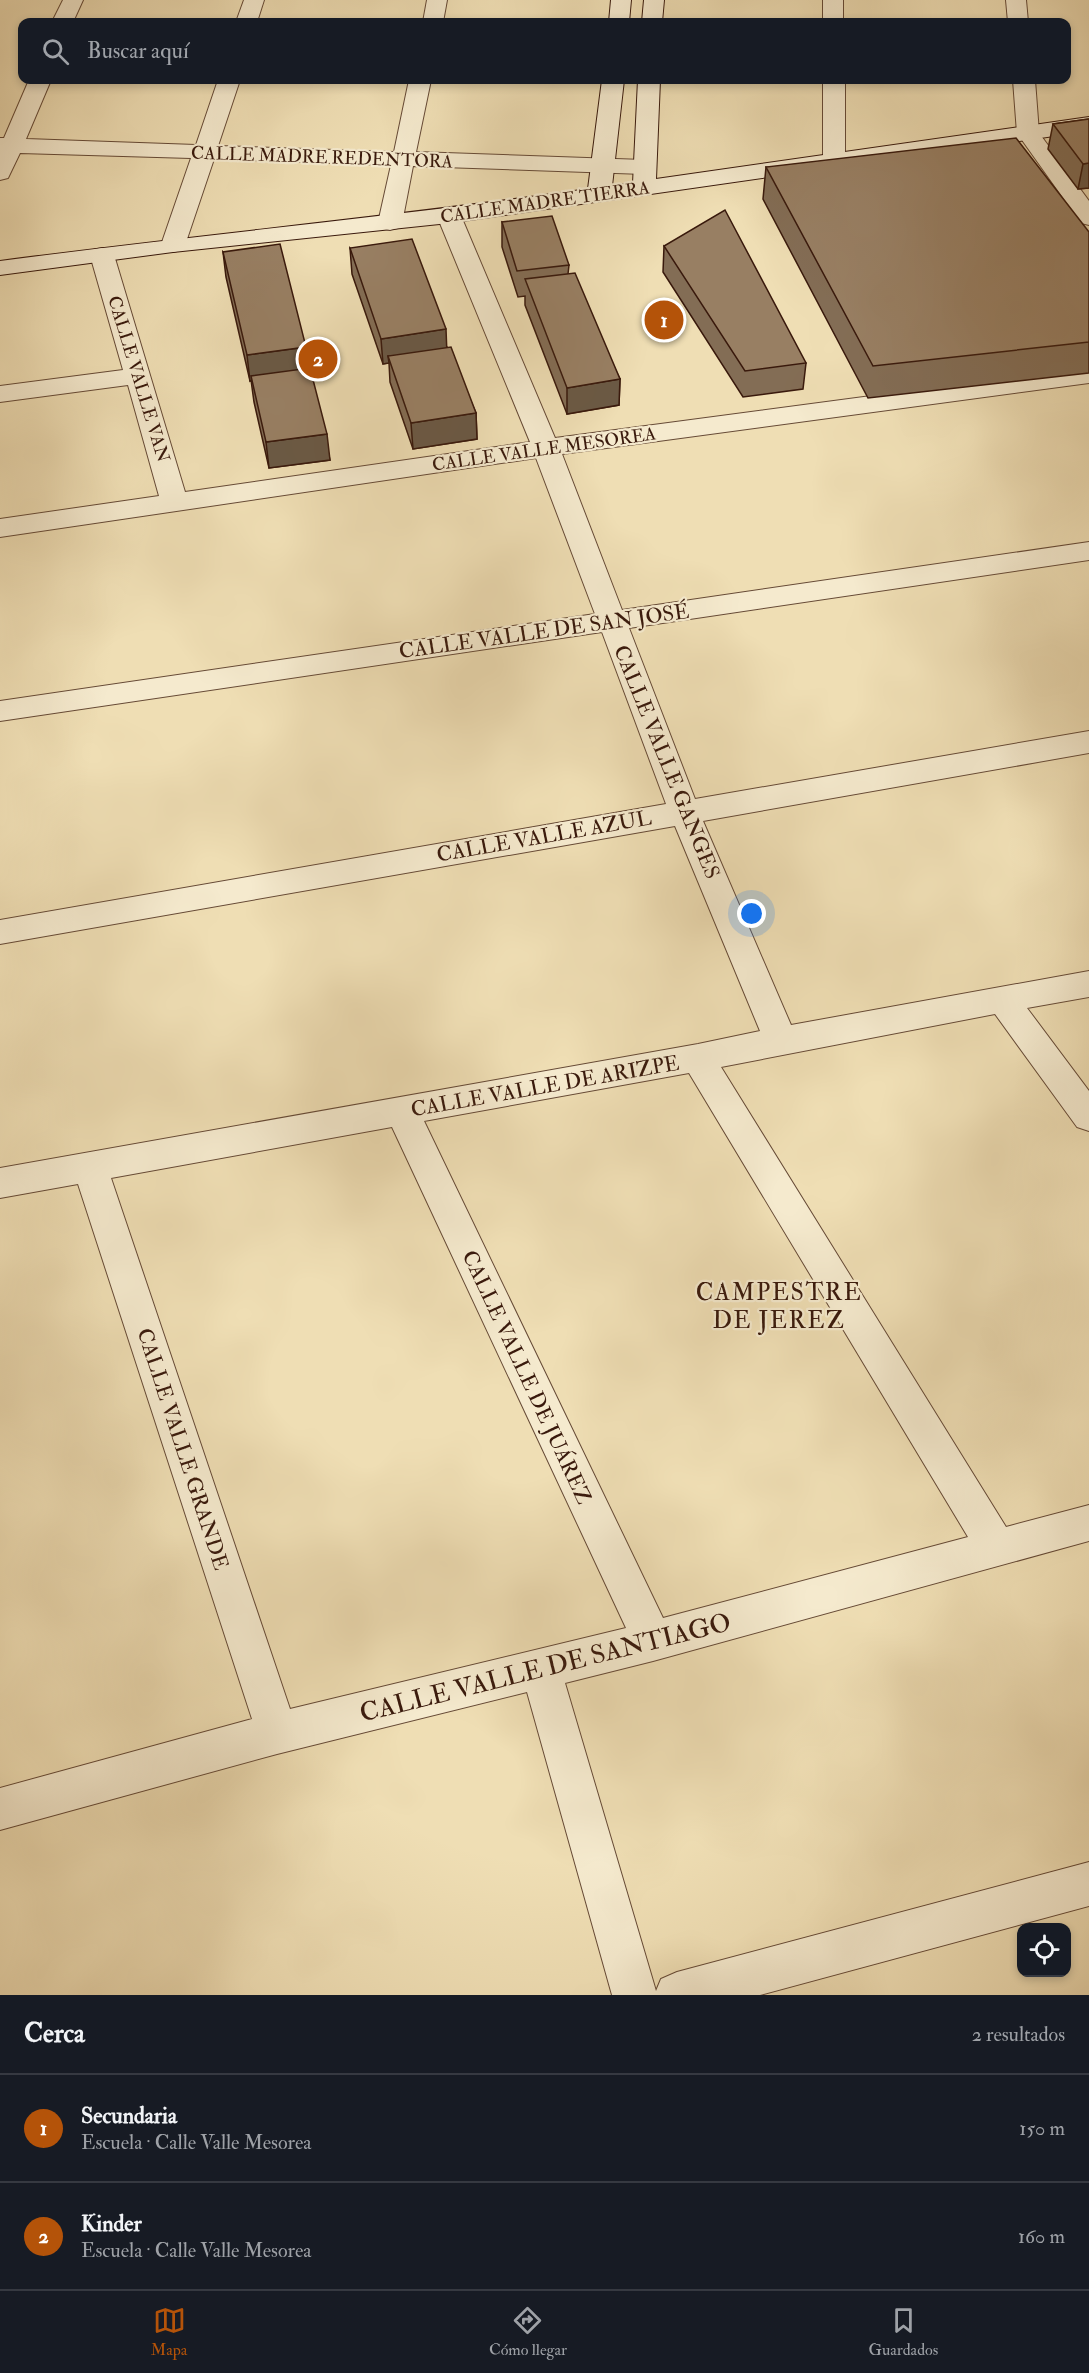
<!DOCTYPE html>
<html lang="es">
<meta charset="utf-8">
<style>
body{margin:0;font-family:"IM FELL Double Pica",serif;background:#242831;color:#f1f3f6}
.controls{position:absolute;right:18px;bottom:18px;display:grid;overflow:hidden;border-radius:12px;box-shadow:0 3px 9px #0003}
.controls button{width:54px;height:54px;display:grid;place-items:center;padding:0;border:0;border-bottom:2px solid #363941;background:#171b24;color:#f1f3f6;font:30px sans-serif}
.you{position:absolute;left:752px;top:914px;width:21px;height:21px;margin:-15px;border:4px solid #fff;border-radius:50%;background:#1a73e8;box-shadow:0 0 0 9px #1a73e833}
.badge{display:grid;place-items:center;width:39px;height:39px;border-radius:50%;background:#b45309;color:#fff;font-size:20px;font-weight:700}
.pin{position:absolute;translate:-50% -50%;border:3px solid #fff;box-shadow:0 2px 6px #0006}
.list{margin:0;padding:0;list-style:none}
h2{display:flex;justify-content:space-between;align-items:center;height:78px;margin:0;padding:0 24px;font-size:26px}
h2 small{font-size:20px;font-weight:400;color:#9ea1a6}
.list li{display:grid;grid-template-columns:39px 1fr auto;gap:18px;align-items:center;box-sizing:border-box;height:108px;padding:0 24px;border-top:2px solid #363941}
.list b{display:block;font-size:22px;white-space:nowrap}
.list p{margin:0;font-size:20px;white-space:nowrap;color:#9ea1a6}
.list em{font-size:20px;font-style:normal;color:#9ea1a6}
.icon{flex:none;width:33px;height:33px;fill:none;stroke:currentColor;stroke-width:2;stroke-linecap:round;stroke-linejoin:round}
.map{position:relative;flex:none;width:1089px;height:1995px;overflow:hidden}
.search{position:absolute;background:#171b24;box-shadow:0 3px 9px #0003;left:18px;right:18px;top:18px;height:66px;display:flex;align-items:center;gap:15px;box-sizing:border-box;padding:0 21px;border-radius:12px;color:#9ea1a6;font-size:22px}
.sheet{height:294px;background:#171b24}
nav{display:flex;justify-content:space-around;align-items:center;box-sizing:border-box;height:84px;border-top:2px solid #363941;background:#171b24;font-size:16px;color:#9ea1a6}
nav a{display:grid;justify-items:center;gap:3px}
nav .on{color:#b45309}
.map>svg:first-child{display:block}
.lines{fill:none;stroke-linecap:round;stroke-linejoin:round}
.street-casing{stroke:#664a36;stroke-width:2}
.secondary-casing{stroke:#39190c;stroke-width:2}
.street{fill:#f5eace;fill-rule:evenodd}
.secondary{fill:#f5eace;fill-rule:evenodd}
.wall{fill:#836d55;stroke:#39190c;stroke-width:1.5}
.shaded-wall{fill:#6a5945;stroke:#39190c;stroke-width:1.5}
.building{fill:#987f63;stroke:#39190c;stroke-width:1.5}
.labels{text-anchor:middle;stroke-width:4.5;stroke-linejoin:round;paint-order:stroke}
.far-street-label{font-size:18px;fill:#39190c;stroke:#f5eace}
.street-label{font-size:21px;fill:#39190c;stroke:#f5eace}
.quarter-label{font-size:24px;letter-spacing:1.5px;fill:#39190c;stroke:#f5eace}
.near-street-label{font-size:26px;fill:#39190c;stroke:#f5eace}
</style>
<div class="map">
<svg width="1089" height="1995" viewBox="0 0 1089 1995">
<rect width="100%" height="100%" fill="#efdeb4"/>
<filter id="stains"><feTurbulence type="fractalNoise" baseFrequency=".00333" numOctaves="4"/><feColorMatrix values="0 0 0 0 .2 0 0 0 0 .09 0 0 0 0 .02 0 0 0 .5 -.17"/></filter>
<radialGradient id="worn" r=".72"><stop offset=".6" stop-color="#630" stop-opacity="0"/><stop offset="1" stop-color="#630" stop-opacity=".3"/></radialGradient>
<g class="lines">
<defs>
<g id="street">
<polygon points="63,0 83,0 73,22 52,22"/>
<polygon points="244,0 264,0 257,22 236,22"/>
<polygon points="427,0 447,0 443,22 423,22"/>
<rect x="823" y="0" width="20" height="22"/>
<polygon points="1006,0 1026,0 1028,22 1008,22"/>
<polygon points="29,80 51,80 26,139 196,145 218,80 240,80 218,146 394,152 409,80 431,80 416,152 644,160 652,162 655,167 652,172 644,174 413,166 402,223 398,228 390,230 382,228 378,223 391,165 214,159 185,245 181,250 173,252 165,250 161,245 191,158 20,153 8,178 0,180 0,138 4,138"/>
<polygon points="823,80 845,80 845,161 842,166 834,168 826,166 823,161"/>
<polygon points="1013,80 1035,80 1039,133 1089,201 1089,225 1081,223 1017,133"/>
<path d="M449 209 457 211 461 216 555 438 1089 367V383L562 454 622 610 1089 542V560L629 628 695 799 1089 731V753L703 821 791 1025 1089 971V997L1027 1008 1089 1091V1131L1077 1127 995 1014 721 1067 1006 1527 1089 1505V1541L653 1661 565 1683 656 1991 661 1979 677 1972 1089 1862V1906L760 1995H612L527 1692 277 1754 0 1830V1788L252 1719 78 1184 0 1198V1168L698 1044 760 1031 675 826 0 944V920L666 804 602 632 0 721V701L595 614 536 458 0 537V519L159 496 128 385 0 402V386L123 370 90 255 93 250 102 248 111 250 114 255 185 492 530 442 437 216 441 211ZM689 1073 968 1537 663 1618 424 1121ZM392 1127 626 1628 290 1709 111 1178Z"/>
</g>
<g id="secondary">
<polygon points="611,0 631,0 629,22 609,22"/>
<polygon points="644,0 664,0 662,22 642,22"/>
<path d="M602 80H624L612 186 633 183 638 80H660L656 179 1089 117V131L449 223 173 252 0 275V261C196 235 393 217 588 189Z"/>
</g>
</defs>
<use href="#street" class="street-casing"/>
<use href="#secondary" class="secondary-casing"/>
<use href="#street" class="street"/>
<use href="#secondary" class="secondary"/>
</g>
<g class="wall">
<polygon points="1089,119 1089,188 1078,189 1048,149 1053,124"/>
<polygon points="766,167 1089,232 1089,373 868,398 763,199"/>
<polygon points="502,222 569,265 568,274 620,379 619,405 567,414 525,305 525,296 518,297 502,247"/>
<polygon points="664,246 806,363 803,389 743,397 663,272"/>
<polygon points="350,248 447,347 476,413 477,439 413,449 390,382 389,363 383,364 352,274"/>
<polygon points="223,252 306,347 309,368 330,460 269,468 254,402 251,380 250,381 226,277"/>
</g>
<g class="shaded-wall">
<polygon points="1089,163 1089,188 1078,189 1083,164"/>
<polygon points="446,329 447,355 388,356 389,363 383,364 381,339"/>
<polygon points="306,347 309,373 250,381 247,355"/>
<polygon points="620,379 619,405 567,414 567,388"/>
<polygon points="476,413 477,439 413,449 411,423"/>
<polygon points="327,434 330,460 269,468 266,442"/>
</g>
<g class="building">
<polygon points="1089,119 1089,163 1083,164 1053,124"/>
<polygon points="1016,138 1089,232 1089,342 873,366 766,167"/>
<polygon points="725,210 806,363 745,371 664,246"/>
<polygon points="552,216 569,265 517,271 502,222"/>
<polygon points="412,239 446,329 381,339 350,248"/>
<polygon points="280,244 306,347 247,355 223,252"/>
<polygon points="575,273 620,379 567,388 525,279"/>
<polygon points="451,347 476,413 411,423 388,356"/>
<polygon points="310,368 327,434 266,442 251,376"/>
</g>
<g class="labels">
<g class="far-street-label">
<text transform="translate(322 157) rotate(2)" y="6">CALLE MADRE REDENTORA</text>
<text transform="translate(545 202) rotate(-8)" y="6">CALLE MADRE TIERRA</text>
<text transform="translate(139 379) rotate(73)" y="6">CALLE VALLE VAN</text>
<text transform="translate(544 449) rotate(-8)" y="6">CALLE VALLE MESOREA</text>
</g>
<g class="street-label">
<text transform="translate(544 631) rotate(-8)" y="7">CALLE VALLE DE SAN JOSÉ</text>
<text transform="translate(667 762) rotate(68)" y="7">CALLE VALLE GANGES</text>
<text transform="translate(544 836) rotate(-10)" y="7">CALLE VALLE AZUL</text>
<text transform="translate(545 1086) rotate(-10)" y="7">CALLE VALLE DE ARIZPE</text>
<text transform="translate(527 1377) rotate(65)" y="7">CALLE VALLE DE JUÁREZ</text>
<text transform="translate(183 1449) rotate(72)" y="7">CALLE VALLE GRANDE</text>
</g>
<g class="quarter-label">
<text x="779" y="1300">CAMPESTRE<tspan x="779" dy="28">DE JEREZ</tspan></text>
</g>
<g class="near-street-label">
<text transform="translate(545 1667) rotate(-14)" y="9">CALLE VALLE DE SANTIAGO</text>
</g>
</g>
<rect width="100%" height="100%" filter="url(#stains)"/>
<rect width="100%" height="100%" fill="url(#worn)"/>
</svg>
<div class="controls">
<button><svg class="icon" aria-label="locate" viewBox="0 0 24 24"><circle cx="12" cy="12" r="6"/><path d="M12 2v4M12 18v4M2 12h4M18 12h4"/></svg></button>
</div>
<div class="you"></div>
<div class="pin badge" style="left:664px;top:320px">1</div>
<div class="pin badge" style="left:318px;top:359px">2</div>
<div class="search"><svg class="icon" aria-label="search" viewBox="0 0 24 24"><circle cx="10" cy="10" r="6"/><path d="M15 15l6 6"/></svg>Buscar aquí</div>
</div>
<section class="sheet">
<h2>Cerca<small>2 resultados</small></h2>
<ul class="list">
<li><span class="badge">1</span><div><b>Secundaria</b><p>Escuela · Calle Valle Mesorea</p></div><em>150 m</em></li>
<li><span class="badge">2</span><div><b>Kinder</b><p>Escuela · Calle Valle Mesorea</p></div><em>160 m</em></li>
</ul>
</section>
<nav>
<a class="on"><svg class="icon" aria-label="map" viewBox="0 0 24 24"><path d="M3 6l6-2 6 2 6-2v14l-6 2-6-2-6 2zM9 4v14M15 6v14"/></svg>Mapa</a>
<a><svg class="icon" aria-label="directions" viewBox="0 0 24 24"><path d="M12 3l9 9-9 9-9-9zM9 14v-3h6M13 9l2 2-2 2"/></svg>Cómo llegar</a>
<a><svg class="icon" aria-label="saved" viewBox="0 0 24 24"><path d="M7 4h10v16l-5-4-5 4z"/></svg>Guardados</a>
</nav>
